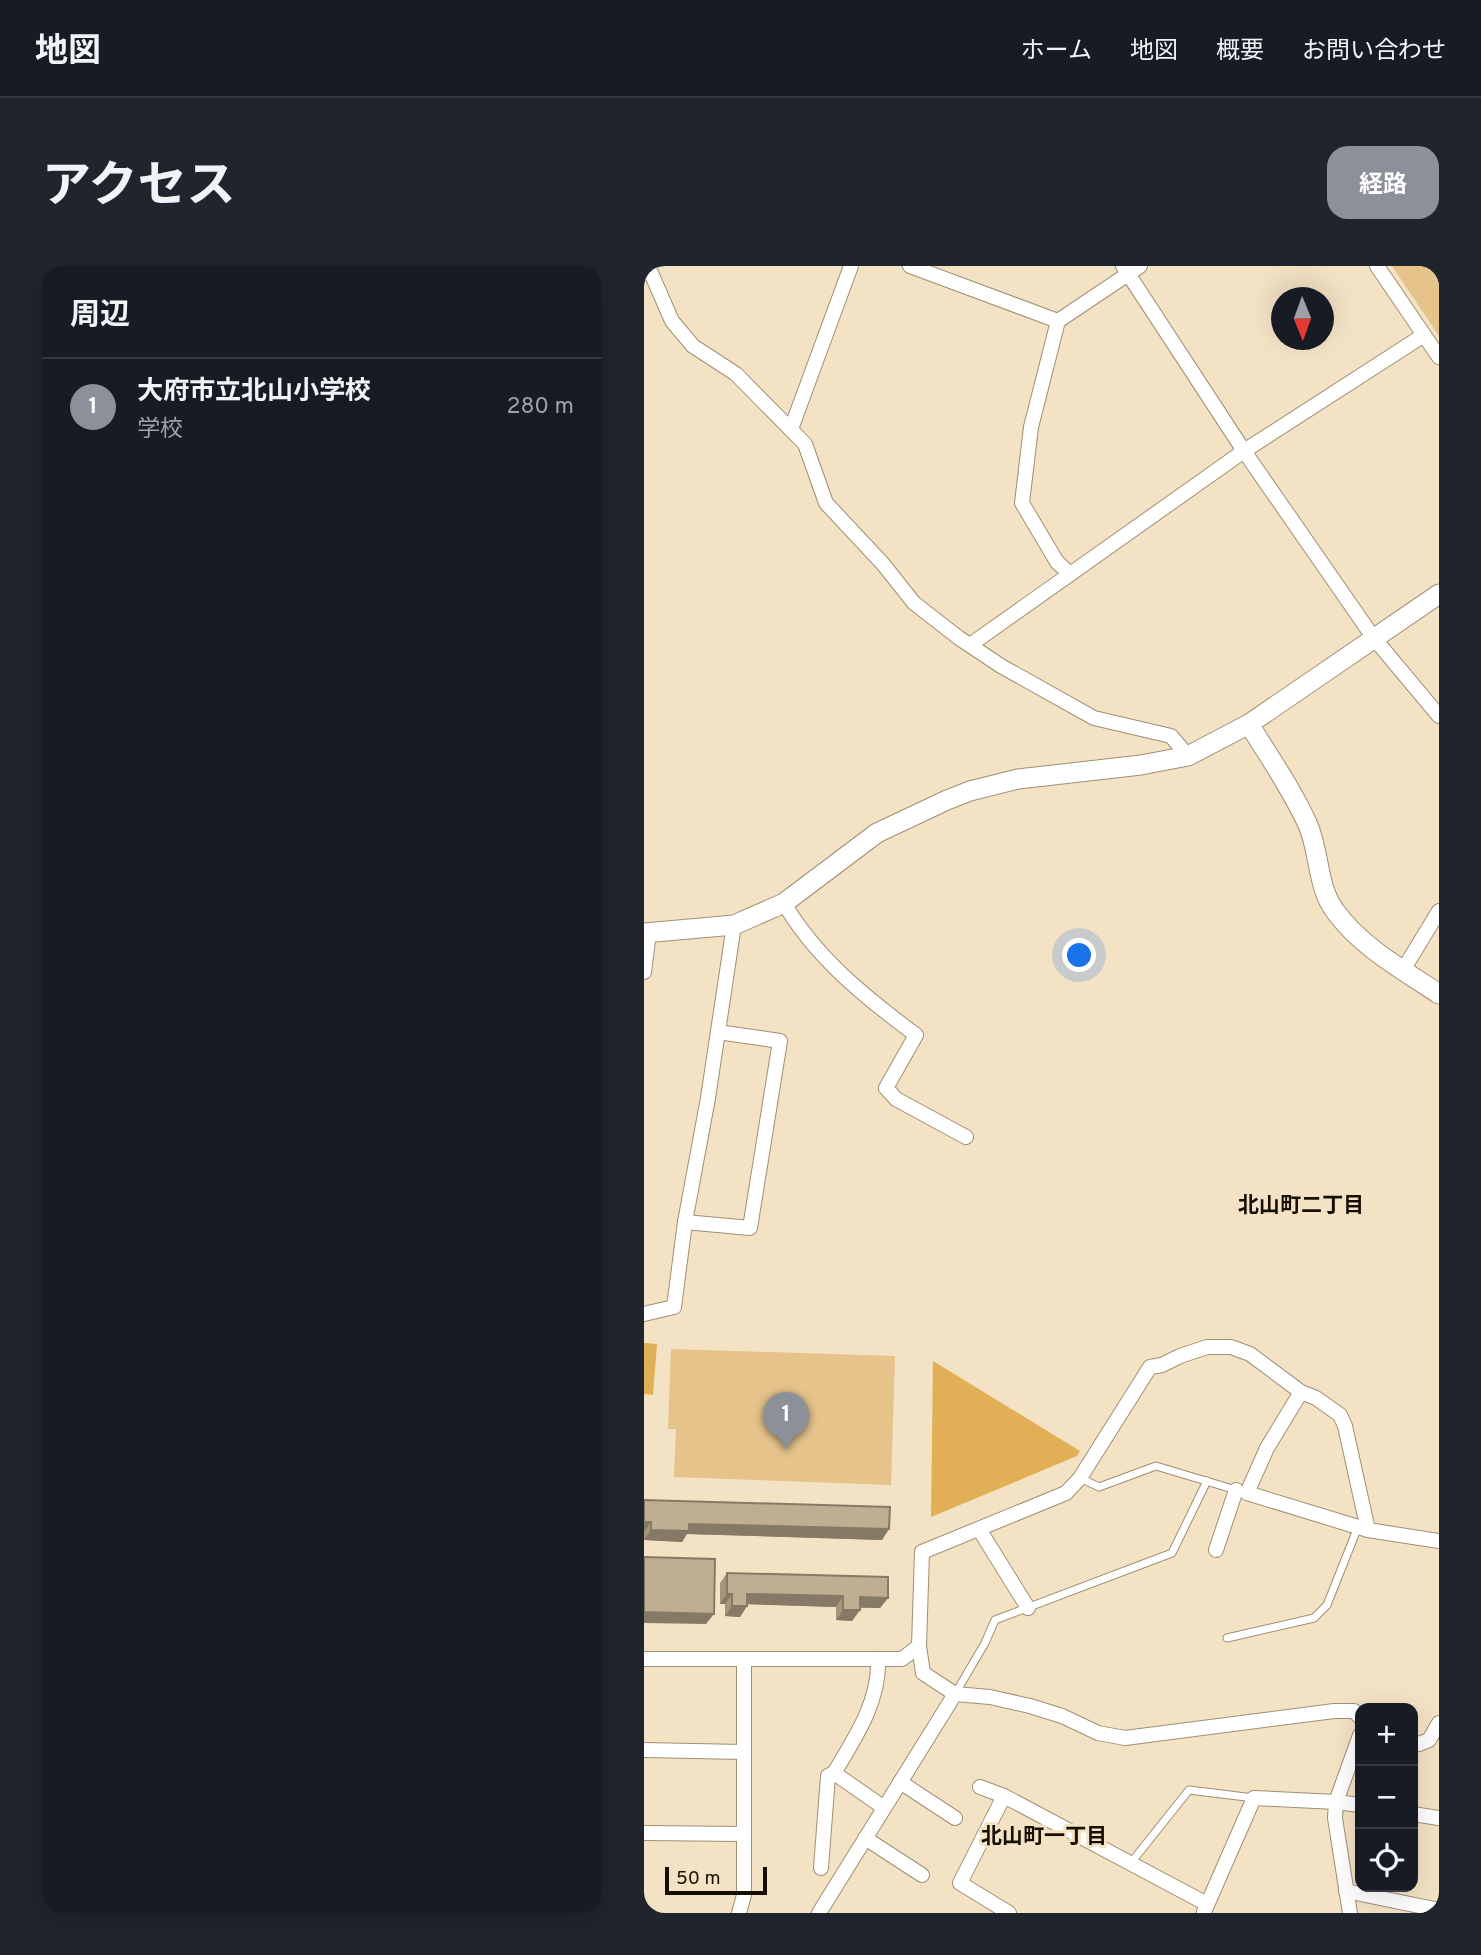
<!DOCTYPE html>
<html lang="ja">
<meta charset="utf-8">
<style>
body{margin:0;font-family:Overpass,"Noto Sans JP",sans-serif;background:#20242c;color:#f1f3f6}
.controls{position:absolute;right:21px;bottom:21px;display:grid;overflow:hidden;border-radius:14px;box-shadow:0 7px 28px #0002}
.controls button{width:63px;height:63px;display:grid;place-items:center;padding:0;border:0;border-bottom:2px solid #363941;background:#171b24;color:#f1f3f6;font:35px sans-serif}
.compass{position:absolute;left:627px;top:21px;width:63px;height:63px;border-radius:50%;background:#171b24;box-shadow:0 7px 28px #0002;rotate:179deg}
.scale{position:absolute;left:21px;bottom:18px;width:102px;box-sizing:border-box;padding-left:7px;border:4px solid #150f05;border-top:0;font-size:19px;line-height:24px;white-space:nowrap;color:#150f05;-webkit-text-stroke:5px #f4e2c5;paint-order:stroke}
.you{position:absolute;left:436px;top:690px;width:24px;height:24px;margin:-18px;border:5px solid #fff;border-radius:50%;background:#1a73e8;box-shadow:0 0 0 10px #1a73e833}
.badge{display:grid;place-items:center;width:46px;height:46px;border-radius:50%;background:#8c9099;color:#fff;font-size:23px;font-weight:700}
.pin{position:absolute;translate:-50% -58px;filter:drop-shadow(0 2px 4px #0008)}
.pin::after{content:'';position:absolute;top:37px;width:24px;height:21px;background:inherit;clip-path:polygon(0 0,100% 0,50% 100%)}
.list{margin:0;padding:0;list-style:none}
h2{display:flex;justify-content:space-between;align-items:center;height:91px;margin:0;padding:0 28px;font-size:30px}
h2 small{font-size:23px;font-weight:400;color:#9ea1a6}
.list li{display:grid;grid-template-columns:46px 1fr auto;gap:21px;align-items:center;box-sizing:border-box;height:98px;padding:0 28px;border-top:2px solid #363941}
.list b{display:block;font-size:26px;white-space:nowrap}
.list p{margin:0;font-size:23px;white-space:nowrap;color:#9ea1a6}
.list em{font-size:23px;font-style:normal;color:#9ea1a6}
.icon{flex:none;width:38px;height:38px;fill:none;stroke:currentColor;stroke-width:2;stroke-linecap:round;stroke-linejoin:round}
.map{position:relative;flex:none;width:795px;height:1647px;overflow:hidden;border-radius:21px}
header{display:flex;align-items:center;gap:42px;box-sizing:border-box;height:98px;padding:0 35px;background:#171b24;border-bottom:2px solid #363941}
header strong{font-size:33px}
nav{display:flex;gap:38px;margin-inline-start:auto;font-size:24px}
.intro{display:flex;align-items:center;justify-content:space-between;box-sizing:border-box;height:168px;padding:0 42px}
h1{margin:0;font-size:49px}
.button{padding:18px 32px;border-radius:21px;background:#8c9099;color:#fff;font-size:24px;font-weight:700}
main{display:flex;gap:42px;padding:0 42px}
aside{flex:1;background:#171b24;border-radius:21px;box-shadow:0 7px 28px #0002}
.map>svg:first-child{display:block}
.green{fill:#e5c38b}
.water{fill:#e1b056}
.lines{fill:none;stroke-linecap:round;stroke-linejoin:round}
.lane-casing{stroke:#a08f74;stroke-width:9}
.street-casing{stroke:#a08f74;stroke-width:16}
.secondary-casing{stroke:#a08f74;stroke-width:21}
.lane{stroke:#fff;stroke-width:7}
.street{stroke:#fff;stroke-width:14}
.secondary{stroke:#fff;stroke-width:19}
.wall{fill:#a4967d}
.shaded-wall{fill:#867a66}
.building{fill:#bfae91;stroke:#867a66;stroke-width:2}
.labels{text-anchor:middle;stroke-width:6;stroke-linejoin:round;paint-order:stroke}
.neighbourhood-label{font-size:21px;font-weight:bold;fill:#150f05;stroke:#f4e2c5}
</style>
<header>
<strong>地図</strong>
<nav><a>ホーム</a><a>地図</a><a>概要</a><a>お問い合わせ</a></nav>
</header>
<div class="intro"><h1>アクセス</h1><a class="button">経路</a></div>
<main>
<aside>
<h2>周辺<small></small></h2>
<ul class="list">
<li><span class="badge">1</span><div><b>大府市立北山小学校</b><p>学校</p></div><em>280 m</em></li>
</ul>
</aside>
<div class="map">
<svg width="795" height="1647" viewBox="0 0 795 1647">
<rect width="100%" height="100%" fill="#f4e2c5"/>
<g class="green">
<polygon points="748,0 795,0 795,70"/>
<polygon points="27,1083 251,1090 247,1219 30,1211 32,1163 24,1163"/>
</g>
<g class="water">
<polygon points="0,1077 13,1078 9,1129 0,1128"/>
<polygon points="289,1095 436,1185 433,1190 287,1251"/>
</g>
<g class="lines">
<defs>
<g id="lane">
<polyline points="436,1212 455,1221 512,1200 592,1224"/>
<polyline points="583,1372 670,1352 683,1339 714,1261"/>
<polyline points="311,1428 341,1377 351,1354 528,1287 563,1215"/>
<polyline points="486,1598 545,1524 610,1532"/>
</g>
<g id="street">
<polyline points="4,0 28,55 49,80 92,108 161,178 182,237 239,298 270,337 315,372 357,400 450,452 527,470 544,490"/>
<polyline points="266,0 414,55"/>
<polyline points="479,0 600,185 729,371 795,450"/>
<polyline points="733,0 795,91"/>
<polyline points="147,163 207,0"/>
<polyline points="425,307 413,296 378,237 387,161 414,55 496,0"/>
<polyline points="326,379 600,185 780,69"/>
<path d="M140 637C171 691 222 732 272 769L242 822 252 833 322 871"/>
<polyline points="759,704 795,645"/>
<polyline points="0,706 5,667"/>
<polyline points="41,956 106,962 136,775 74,766"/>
<polyline points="0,1048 30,1041 41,956 64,832 90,659"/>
<polyline points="657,1126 623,1182 603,1227 724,1264"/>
<polyline points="335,1263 384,1342"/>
<polyline points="572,1284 592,1224"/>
<polyline points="0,1393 258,1393 275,1380"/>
<path d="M234 1393C236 1435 211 1472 190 1507L239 1541"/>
<polyline points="716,1451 710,1445 690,1445 481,1472 454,1467 418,1450 386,1440 346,1431 311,1428 279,1407 275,1380 278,1286 422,1227 436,1212 506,1101 518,1099 536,1090 563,1081 587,1081 606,1088 657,1126 672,1132 696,1149 701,1160 724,1264 795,1275"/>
<polyline points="769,1476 775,1478 785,1474 795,1457"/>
<polyline points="0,1484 99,1486"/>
<polyline points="256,1516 311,1552"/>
<polyline points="336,1521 360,1530 563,1638"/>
<polyline points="360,1530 316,1617 365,1647"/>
<polyline points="769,1548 795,1552"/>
<polyline points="0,1567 99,1568"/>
<polyline points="221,1572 278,1609"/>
<polyline points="177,1602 184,1510 190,1507"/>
<polyline points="702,1625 795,1644"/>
<polyline points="560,1646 610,1532 692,1536 716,1539"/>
<polyline points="95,1647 100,1629 100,1393"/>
<polyline points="175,1647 311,1428"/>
<polyline points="706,1647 691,1552 692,1536 716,1469"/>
</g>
<g id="secondary">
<path d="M605 458C625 491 648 523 664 559 676 587 673 621 691 645 717 681 759 704 795 728"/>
<polyline points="0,667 90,659 140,637 233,567 303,534 326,525 374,513 497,499 544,490 605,458 795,328"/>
</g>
</defs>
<use href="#lane" class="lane-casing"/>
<use href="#street" class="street-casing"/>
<use href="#secondary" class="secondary-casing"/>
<use href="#lane" class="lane"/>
<use href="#street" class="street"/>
<use href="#secondary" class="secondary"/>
</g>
<g class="wall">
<polygon points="0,1234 245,1263 238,1274 43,1268 38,1276 0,1274"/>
<polygon points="83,1307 244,1332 236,1342 216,1342 216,1344 208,1355 192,1354 192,1341 103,1338 103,1340 96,1351 81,1350 81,1338 76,1338 76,1317"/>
</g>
<g class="shaded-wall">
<polygon points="0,1256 7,1256 0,1266"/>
<polygon points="45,1258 245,1263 238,1274 43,1268 38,1276 0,1274 7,1264"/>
<polygon points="83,1328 88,1328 81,1338 76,1338"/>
<polygon points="103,1328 199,1330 192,1341 96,1338"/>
<polygon points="216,1331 244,1332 236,1342 209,1341"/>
<polygon points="88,1340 103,1340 96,1351 81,1350"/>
<polygon points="199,1344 216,1344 208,1355 192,1354"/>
<polygon points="0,1346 70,1348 62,1358 0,1357"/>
</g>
<g class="building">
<polygon points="0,1234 246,1241 245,1263 45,1258 45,1265 7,1264 7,1256 0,1256"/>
<polygon points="0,1291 71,1293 70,1348 0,1346"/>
<polygon points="83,1307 244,1311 244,1332 216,1331 216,1344 199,1344 199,1330 103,1328 103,1340 88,1340 88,1328 83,1328"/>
</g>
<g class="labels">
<g class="neighbourhood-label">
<text x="657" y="946">北山町二丁目</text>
<text x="400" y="1577">北山町一丁目</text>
</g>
</g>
</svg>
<div class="controls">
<button>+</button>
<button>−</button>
<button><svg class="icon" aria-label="locate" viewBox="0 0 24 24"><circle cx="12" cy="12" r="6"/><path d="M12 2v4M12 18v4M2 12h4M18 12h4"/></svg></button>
</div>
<svg class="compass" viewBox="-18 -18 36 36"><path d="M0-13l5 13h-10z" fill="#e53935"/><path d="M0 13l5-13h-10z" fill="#9ea1a6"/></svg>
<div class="scale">50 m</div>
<div class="you"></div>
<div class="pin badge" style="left:142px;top:1184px">1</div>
</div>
</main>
